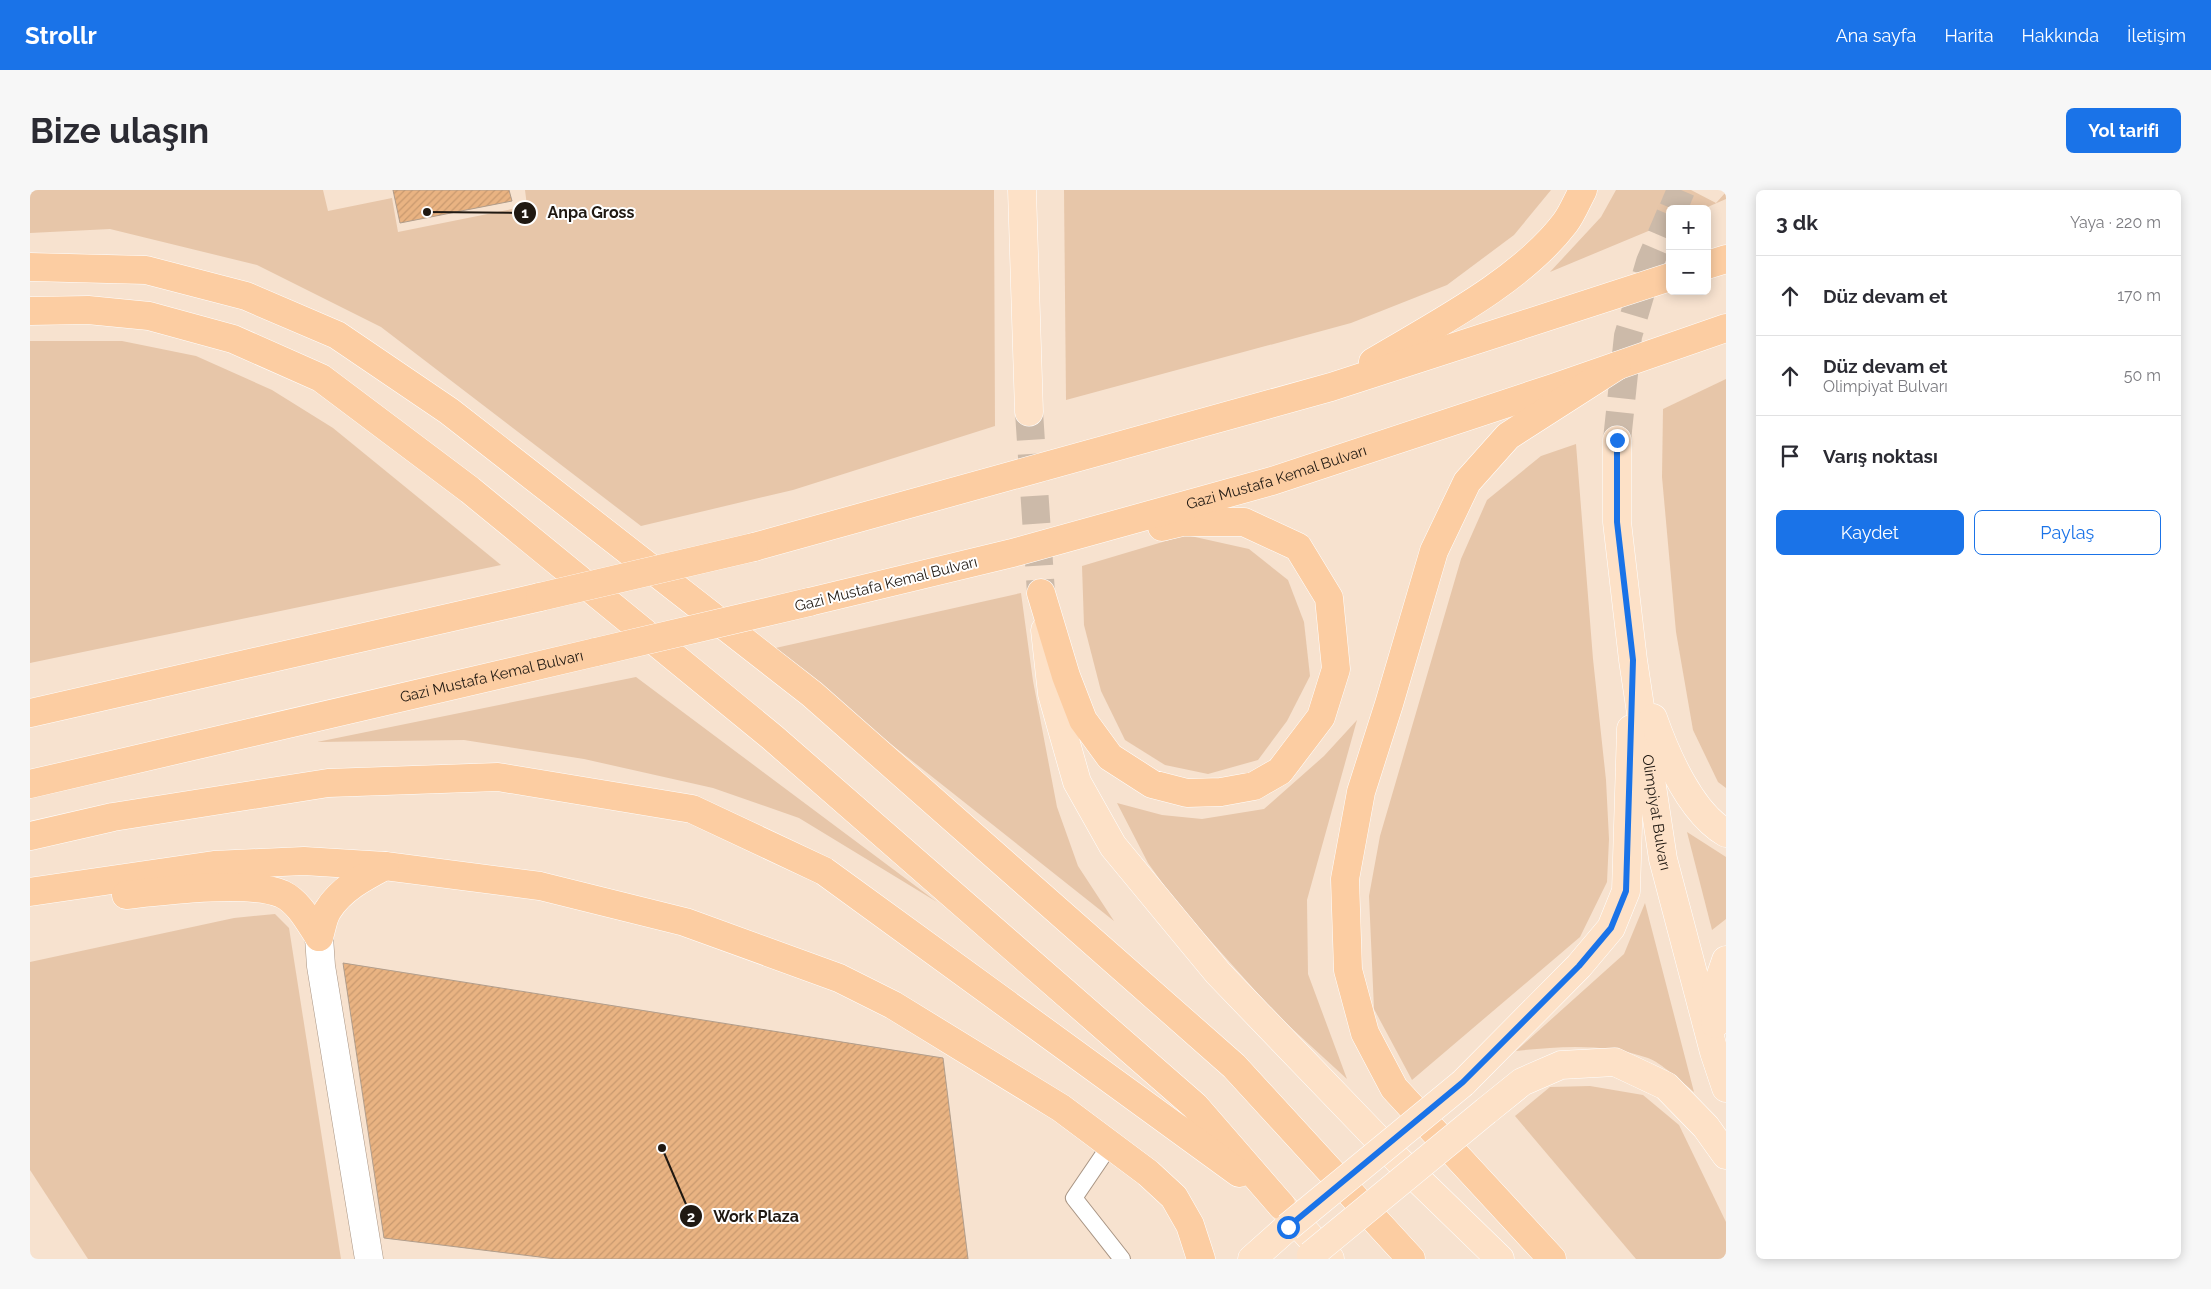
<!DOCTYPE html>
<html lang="tr">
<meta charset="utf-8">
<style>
body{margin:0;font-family:Raleway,sans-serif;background:#f7f7f7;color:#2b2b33}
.controls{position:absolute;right:15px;top:15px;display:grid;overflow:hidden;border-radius:8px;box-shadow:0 2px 12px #0003}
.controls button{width:45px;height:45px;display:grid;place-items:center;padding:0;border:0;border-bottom:1px solid #e1e1e2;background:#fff;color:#2b2b33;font:25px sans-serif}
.stop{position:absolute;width:15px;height:15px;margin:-11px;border:4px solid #1a73e8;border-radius:50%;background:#fff}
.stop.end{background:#1a73e8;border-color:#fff;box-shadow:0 1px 5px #0008}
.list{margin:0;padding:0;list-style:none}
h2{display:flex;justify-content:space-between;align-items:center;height:65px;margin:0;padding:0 20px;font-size:21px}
h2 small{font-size:16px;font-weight:400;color:#7c7c81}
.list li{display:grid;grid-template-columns:32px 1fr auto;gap:15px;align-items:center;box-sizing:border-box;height:80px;padding:0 20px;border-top:1px solid #e1e1e2}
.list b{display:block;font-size:19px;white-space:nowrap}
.list p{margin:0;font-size:16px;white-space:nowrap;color:#7c7c81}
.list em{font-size:16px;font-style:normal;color:#7c7c81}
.actions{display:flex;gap:10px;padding:15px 20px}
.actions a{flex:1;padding:11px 0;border:1px solid #1a73e8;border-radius:8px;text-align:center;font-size:18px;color:#1a73e8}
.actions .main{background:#1a73e8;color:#fff}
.icon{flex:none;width:28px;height:28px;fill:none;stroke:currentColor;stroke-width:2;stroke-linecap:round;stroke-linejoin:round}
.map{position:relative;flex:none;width:1696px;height:1069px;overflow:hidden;border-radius:8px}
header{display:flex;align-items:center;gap:30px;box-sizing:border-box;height:70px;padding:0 25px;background:#1a73e8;color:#fff}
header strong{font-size:24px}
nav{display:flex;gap:28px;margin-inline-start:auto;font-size:18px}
.intro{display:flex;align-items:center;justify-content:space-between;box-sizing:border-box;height:120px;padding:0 30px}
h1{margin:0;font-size:35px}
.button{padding:12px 22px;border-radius:8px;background:#1a73e8;color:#fff;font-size:18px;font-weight:700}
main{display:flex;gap:30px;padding:0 30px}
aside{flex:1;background:#fff;border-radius:8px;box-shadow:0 2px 12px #0003}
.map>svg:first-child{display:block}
.green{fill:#e7c6a9}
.building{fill:url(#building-hatch);stroke:#b19d8b}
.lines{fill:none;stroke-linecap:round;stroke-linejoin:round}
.primary-tunnel{stroke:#ccbaa9;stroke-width:28;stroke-dasharray:28 14;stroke-linecap:butt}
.lane-casing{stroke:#a89483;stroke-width:18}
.secondary-casing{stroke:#a89483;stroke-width:29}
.primary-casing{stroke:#fff;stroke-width:29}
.highway-casing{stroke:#fff;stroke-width:29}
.lane{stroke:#fff;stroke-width:16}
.secondary{stroke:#fff;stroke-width:28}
.primary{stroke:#fde1c7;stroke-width:28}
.highway{stroke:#fccda2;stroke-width:28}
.primary-bridge-casing{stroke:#fff;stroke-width:29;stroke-linecap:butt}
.highway-bridge-casing{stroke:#fff;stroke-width:29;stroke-linecap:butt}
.primary-bridge{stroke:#fde1c7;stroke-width:28}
.highway-bridge{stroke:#fccda2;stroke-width:28}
.route{stroke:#1a73e8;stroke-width:6}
.labels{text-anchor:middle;stroke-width:4;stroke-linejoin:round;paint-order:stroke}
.street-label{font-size:15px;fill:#201912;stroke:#fff}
.leader{fill:none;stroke:#201912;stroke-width:2}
.callout-dot{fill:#201912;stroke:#fff;stroke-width:2}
.mark-label{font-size:15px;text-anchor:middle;font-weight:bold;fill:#fff}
.callout-label{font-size:16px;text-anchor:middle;font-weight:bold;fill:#201912;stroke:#fff;stroke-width:4;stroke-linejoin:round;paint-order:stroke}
</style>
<header>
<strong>Strollr</strong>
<nav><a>Ana sayfa</a><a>Harita</a><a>Hakkında</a><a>İletişim</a></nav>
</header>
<div class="intro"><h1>Bize ulaşın</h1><a class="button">Yol tarifi</a></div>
<main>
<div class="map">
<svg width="1696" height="1069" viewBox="0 0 1696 1069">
<defs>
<pattern id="building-hatch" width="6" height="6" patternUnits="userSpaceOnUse" patternTransform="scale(1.25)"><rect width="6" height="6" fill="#e9b382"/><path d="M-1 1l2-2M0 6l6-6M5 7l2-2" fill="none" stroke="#c8996f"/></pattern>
</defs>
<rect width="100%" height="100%" fill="#f7e2cf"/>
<g class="green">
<polygon points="0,0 293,0 298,21 362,8 368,42 497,16 495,0 964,0 965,236 763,300 611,336 351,137 227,75 80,39 0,43"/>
<polygon points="1034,0 1521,0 1484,45 1417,95 1321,133 1036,210"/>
<polygon points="1586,0 1661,0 1686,13 1696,2 1696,9 1673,19 1640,19 1640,32 1520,82 1571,27"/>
<polygon points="0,151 92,151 166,166 242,200 303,238 471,375 0,473"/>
<polygon points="1696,189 1696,598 1688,592 1663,540 1646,442 1632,287 1633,219"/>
<polygon points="1546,254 1563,469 1576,590 1579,649 1577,692 1550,747 1382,890 1344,819 1339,706 1350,646 1431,369 1457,310 1511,266"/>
<polygon points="1156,345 1219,359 1258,390 1274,432 1280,486 1257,531 1228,570 1178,584 1135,575 1095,550 1071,501 1054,435 1052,376"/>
<polygon points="991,403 1003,491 1027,617 1048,676 1084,731 741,459"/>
<polygon points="606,487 907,712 769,628 683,598 554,569 434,550 287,552"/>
<polygon points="1327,530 1277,710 1278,784 1317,889 1246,824 1146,712 1118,673 1087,613 1132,625 1172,629 1234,619 1294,566"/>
<polygon points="1657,642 1696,667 1696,729 1682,740"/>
<path d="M1615 713 1664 902C1653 893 1630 872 1618 868 1575 853 1530 856 1486 861L1594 764Z"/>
<polygon points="245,724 259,738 311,1069 58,1069 0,980 0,772 204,728"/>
<polygon points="1560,896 1613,905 1649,935 1696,1032 1696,1069 1606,1069 1485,926 1520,897"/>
</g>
<g class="building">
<polygon points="363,0 479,0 482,11 370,33"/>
<polygon points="313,773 913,868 938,1069 526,1069 354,1048"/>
</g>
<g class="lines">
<g class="primary-tunnel">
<polyline points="1643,19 1651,0"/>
<polyline points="999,222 1011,403"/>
<polyline points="1587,250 1598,146 1620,72 1640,25"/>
</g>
<defs>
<polyline id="lane" points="1080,955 1044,1008 1092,1069"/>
<polyline id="secondary" points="289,747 291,776 339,1069"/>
<g id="primary">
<polyline points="992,0 999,222"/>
<path id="s1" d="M1587 250V332L1603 470 1633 669 1684 862 1696 898"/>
<polyline points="1015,440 1022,504 1047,592 1083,656 1188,783 1369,971 1470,1069"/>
<path d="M1623 528C1636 565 1661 623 1696 643"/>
<polyline points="1685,834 1686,799 1696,770"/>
<polyline points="1433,893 1549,776 1581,738 1596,701 1601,539"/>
<polyline points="1456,921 1492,892 1531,875 1585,872 1636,896 1676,937 1696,965"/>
<polyline points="1251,1015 1300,1069"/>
<polyline points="1222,1069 1258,1037"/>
</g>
<g id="highway">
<polyline points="1677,75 1696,69"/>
<polyline points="0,77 116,80 216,106 307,145 419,221 782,504 1204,876 1381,1069"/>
<polyline points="0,121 58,120 119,126 203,149 291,188 440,300 742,547 1165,916 1251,1015"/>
<path d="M1343 172C1405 135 1491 91 1535 33 1542 24 1547 11 1553 0"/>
<polyline points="724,357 1301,197 1640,87"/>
<polyline points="1011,403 1036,486 1053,530 1080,567 1122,594 1157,603 1191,602 1224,596 1250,581 1291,527 1306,479 1299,408 1268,357 1214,332 1153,332 1132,337"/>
<path id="s2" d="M779 412 986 362 1242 291 1523 198 1696 138"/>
<polyline points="0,523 510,407"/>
<path id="s3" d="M0 594 566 462"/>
<polyline points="0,646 83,627 298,593 468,587 662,619 794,681 1209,983"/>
<polyline points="0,702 184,675 274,671 355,676 510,696 655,732 809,788 863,815 1031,918 1118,983 1144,1007 1160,1035 1171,1069"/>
<path d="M96 705C132 701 220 690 252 704 269 712 279 732 289 747"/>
<path d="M289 747C292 738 293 727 298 720 311 699 334 687 355 676"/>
<polyline points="1522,1069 1364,898 1335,843 1318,780 1315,689 1331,602 1359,514 1404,361 1437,292 1478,246 1587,176"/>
</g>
</defs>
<use href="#lane" class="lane-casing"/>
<use href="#secondary" class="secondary-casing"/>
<use href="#primary" class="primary-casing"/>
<use href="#highway" class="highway-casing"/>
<use href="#lane" class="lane"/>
<use href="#secondary" class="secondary"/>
<use href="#primary" class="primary"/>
<use href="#highway" class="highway"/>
<defs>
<g id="primary-bridge">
<polyline points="1258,1037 1433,893"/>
<polyline points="1281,1065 1456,921"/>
</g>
<g id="highway-bridge">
<polyline points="510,407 724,357"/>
<polyline points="566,462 779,412"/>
</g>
</defs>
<use href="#primary-bridge" class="primary-bridge-casing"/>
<use href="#highway-bridge" class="highway-bridge-casing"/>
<use href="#primary-bridge" class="primary-bridge"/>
<use href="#highway-bridge" class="highway-bridge"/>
</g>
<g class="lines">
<polyline class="route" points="1258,1037 1433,892 1549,776 1581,738 1596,701 1603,470 1587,332 1587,250"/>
</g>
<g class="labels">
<g class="street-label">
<text dy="5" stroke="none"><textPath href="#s2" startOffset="484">Gazi Mustafa Kemal Bulvarı</textPath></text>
<text transform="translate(856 394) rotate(-14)" y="5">Gazi Mustafa Kemal Bulvarı</text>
<text dy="5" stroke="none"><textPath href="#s3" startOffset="474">Gazi Mustafa Kemal Bulvarı</textPath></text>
<text dy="5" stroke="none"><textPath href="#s1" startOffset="375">Olimpiyat Bulvarı</textPath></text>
</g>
</g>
<path class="leader" d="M397 22L495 23M632 958L661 1026"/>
<g class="callout-dot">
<circle cx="397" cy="22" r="5"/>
<circle cx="632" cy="958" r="5"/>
<circle cx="495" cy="23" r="12"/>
<circle cx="661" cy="1026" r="12"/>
</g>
<g class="mark-label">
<text x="495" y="28">1</text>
<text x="661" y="1032">2</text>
</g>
<g class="callout-label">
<text x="561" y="28">Anpa Gross</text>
<text x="726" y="1032">Work Plaza</text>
</g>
</svg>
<div class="controls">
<button>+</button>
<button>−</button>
</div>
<div class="stop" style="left:1258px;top:1037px"></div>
<div class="stop end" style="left:1587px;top:250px"></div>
</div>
<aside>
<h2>3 dk<small>Yaya · 220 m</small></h2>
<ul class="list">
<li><svg class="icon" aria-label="ahead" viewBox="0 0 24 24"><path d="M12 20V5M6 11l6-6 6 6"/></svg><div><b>Düz devam et</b></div><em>170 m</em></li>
<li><svg class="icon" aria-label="ahead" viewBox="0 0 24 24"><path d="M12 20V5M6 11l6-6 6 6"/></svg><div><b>Düz devam et</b><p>Olimpiyat Bulvarı</p></div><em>50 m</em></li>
<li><svg class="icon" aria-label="arrive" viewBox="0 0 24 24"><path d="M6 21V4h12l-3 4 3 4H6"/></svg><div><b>Varış noktası</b></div></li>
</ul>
<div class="actions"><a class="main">Kaydet</a><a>Paylaş</a></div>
</aside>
</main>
